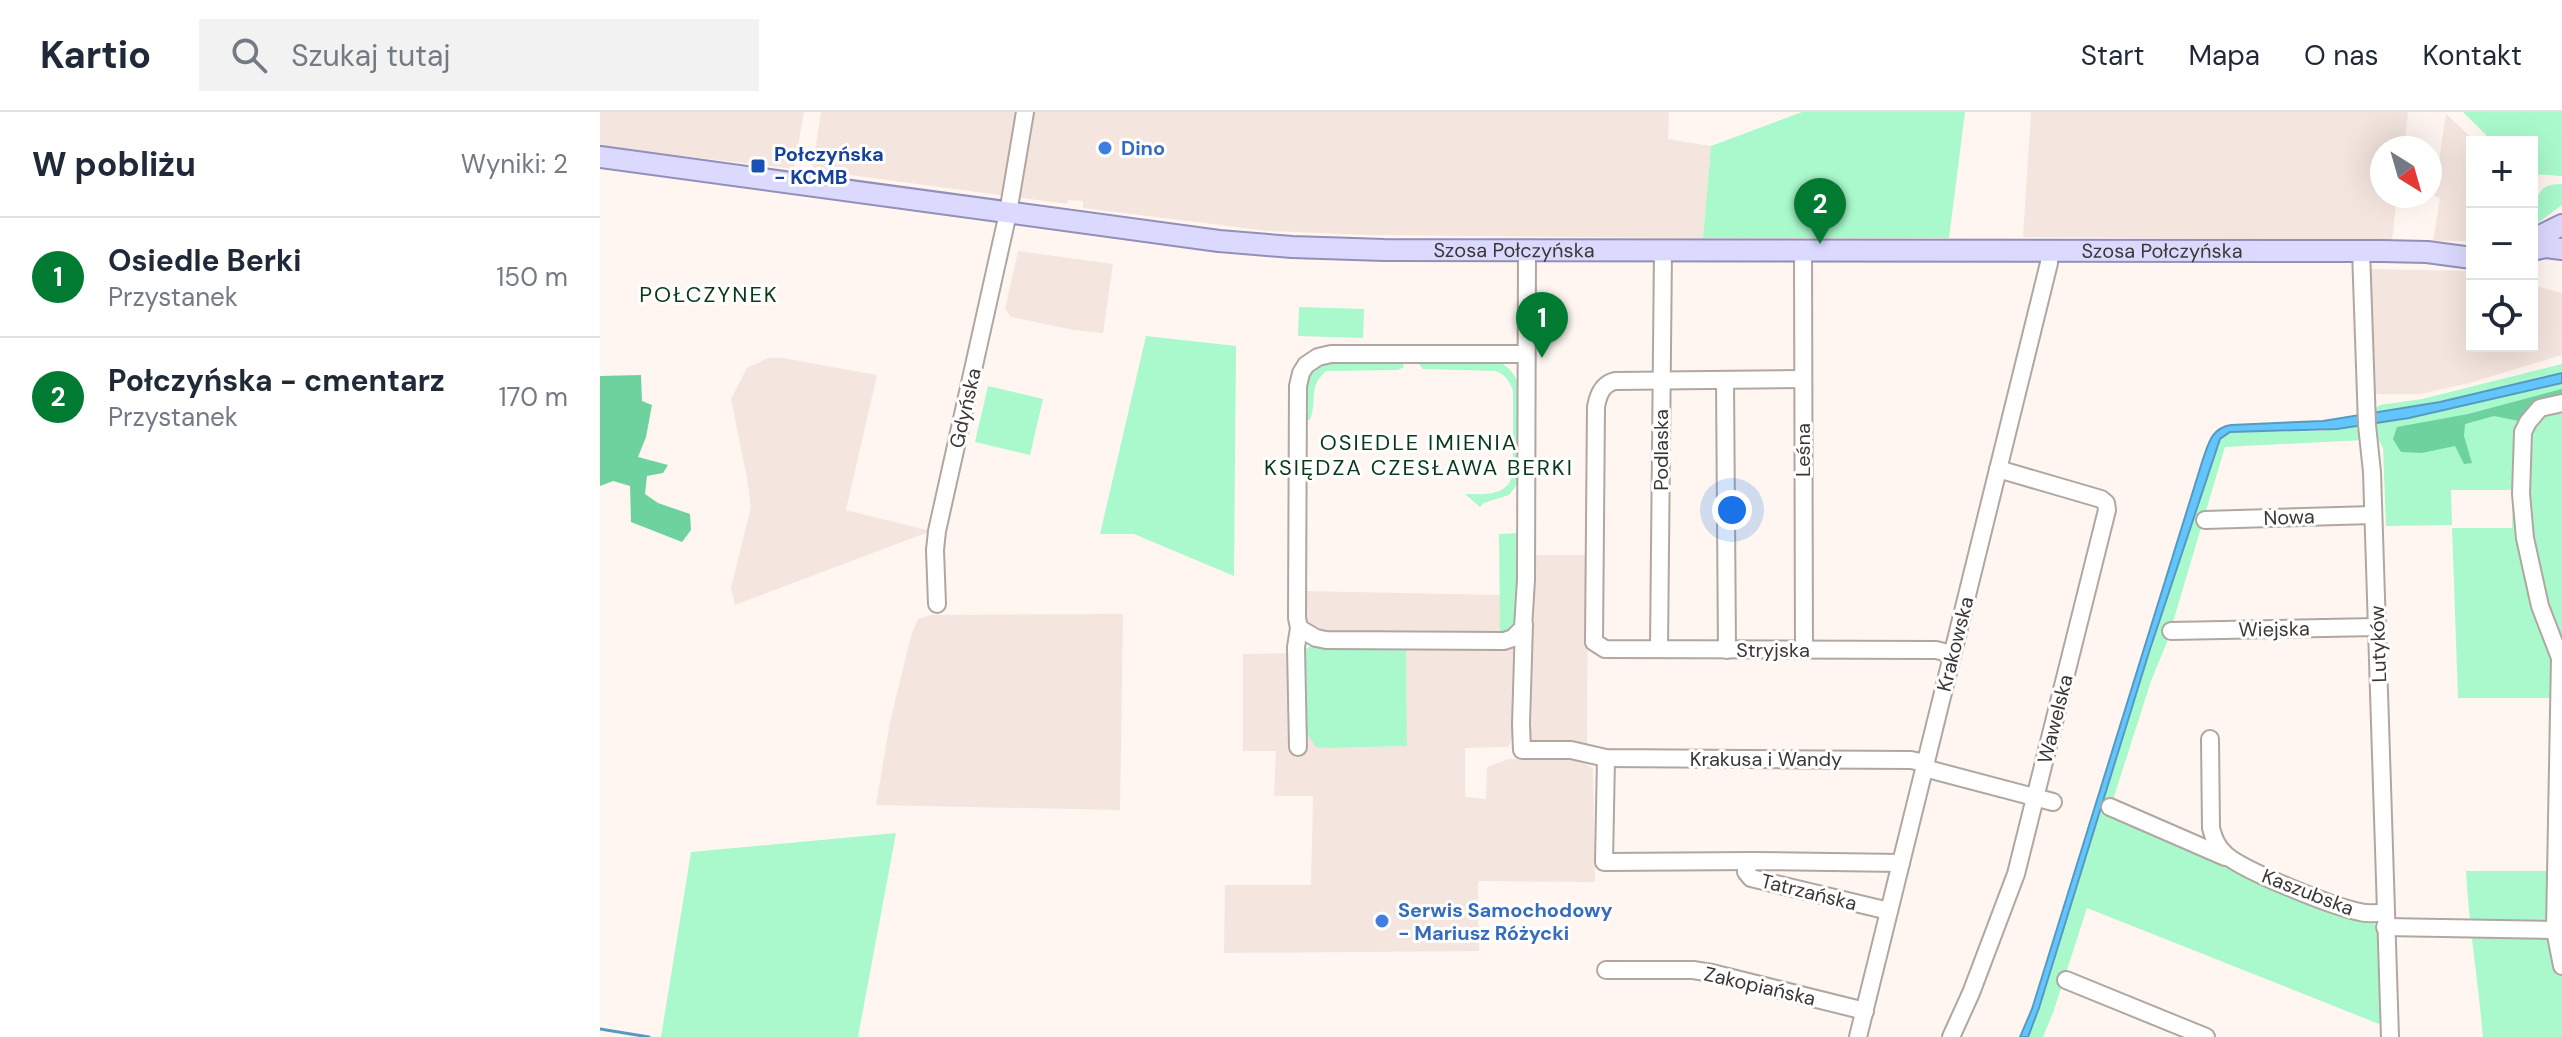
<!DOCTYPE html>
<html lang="pl">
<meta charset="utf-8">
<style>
body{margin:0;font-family:"DM Sans",sans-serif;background:#f2f2f3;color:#1f2937}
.controls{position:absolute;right:24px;top:24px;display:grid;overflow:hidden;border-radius:0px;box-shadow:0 8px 32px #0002}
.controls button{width:72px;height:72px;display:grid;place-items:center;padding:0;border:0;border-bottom:2px solid #e0e1e3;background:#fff;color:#1f2937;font:40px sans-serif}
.compass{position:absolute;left:1770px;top:24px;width:72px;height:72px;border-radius:50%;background:#fff;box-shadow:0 8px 32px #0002;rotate:143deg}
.you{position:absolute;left:1132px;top:398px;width:28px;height:28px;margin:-20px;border:6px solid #fff;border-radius:50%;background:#1a73e8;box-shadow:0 0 0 12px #1a73e833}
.badge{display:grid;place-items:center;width:52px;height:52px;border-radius:50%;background:#027b32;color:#fff;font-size:26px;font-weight:700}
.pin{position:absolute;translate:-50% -66px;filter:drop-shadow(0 2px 4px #0008)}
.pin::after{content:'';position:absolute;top:42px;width:28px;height:24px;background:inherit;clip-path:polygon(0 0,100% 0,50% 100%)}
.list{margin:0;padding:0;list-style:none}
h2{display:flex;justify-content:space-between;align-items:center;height:104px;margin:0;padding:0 32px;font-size:34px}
h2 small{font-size:26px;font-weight:400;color:#747a83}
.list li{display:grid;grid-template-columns:52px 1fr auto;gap:24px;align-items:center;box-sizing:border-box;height:120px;padding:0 32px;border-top:2px solid #e0e1e3}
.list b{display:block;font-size:30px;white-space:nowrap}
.list p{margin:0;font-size:26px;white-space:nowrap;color:#747a83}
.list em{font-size:26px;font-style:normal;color:#747a83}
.icon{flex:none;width:44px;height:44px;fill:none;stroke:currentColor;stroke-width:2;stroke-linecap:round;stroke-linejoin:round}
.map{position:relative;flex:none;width:1962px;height:925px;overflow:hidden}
header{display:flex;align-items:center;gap:48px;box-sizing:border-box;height:112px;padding:0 40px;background:#fff;border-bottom:2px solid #e0e1e3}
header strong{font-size:38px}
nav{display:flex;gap:44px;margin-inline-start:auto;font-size:28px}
.search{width:560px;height:72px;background:#f2f2f3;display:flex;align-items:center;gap:20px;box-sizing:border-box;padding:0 28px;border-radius:0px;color:#747a83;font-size:30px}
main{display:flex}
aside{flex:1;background:#fff}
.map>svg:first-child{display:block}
.built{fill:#f4e6de}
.green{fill:#a9f9cc}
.forest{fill:#6dd29d}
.water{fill:#63c5fd;stroke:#579ac1;stroke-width:2}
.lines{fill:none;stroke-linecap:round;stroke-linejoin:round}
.stream{stroke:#579ac1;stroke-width:3}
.minor-casing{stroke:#b1a7a1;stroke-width:20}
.major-casing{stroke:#938fb8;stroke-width:24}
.minor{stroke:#fff;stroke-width:16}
.major{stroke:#dbd9fe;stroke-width:20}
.shop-dot{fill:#3f7fe0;stroke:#fff;stroke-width:3}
.transit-dot{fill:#1a4fb4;stroke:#fff;stroke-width:3}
.labels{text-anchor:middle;stroke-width:6;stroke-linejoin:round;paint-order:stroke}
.shop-label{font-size:20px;font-weight:bold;fill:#366cbe;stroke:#fff;text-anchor:start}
.transit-label{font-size:20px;font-weight:bold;fill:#164399;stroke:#fff;text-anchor:start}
.street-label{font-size:20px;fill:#3b3735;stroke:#fff}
.neighbourhood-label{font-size:22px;letter-spacing:2px;fill:#083a17;stroke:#fff}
</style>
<header>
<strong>Kartio</strong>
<div class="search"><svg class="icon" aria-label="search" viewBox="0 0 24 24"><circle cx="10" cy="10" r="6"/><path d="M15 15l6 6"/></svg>Szukaj tutaj</div>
<nav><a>Start</a><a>Mapa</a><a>O nas</a><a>Kontakt</a></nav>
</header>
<main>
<aside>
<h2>W pobliżu<small>Wyniki: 2</small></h2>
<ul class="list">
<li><span class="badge">1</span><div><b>Osiedle Berki</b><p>Przystanek</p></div><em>150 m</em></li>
<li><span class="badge">2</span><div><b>Połczyńska - cmentarz</b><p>Przystanek</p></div><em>170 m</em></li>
</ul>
</aside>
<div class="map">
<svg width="1962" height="925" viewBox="0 0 1962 925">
<rect width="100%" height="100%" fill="#fff6f1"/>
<g class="built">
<polygon points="0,0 204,0 194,57 0,34"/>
<polygon points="221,0 1069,0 1068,27 1111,34 1103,126 769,123 668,119 483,96 483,89 468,88 467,92 212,58"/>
<polygon points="1431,0 1808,0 1804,36 1782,36 1782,84 1797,84 1792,128 1423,125"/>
<polygon points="1846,2 1876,30 1872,30 1872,129 1833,129 1840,86 1834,84"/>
<polygon points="418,139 513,152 503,221 474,218 411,205 405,197"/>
<polygon points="1770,157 1872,159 1872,234 1932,234 1932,173 1962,181 1962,243 1866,272 1820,282 1774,282"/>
<polygon points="168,246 183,246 277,263 246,398 331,419 135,493 131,476 151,395 147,366 131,287 147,256"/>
<polygon points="935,443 988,443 987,635 976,631 931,630"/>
<polygon points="704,479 900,483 900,523 715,521 704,506"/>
<polygon points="523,502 520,698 276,693 290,610 311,524 318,507 331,503"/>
<polygon points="916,531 915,621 908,635 865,636 865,685 886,687 887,655 909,647 977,647 993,656 995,770 878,769 879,839 624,841 625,773 711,773 713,684 674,684 676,639 643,639 643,542 707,541 707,622 731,636 807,634 806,532"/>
</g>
<g class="green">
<polygon points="1202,0 1365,0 1349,126 1103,126 1111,34"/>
<polygon points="1863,0 1962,0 1962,64 1932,62 1932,30 1893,30"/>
<path d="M1962 72V93L1932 115V86H1937C1943 73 1948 73 1962 72Z"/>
<polygon points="699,195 764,197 763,226 698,224"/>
<polygon points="546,224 636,234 634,464 534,422 500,422"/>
<path d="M801 248 804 255 798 258 726 259C707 276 718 287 710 308L704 307 703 279 709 261 724 249Z"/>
<path d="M823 249 901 251C913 258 916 265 920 278L919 370 909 383 884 391 880 395 865 382C884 382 907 385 913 362V279C909 268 906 263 895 259L823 257 819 252Z"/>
<polygon points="1962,252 1962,261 1840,290 1773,302 1773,298 1780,293 1822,287"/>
<path d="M1962 271V925H1883C1878 869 1869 814 1866 759H1947L1950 586H1858L1852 416H1912L1913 378H1851L1852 413 1786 414 1783 336 1773 317V310L1810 306Z"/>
<polygon points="388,274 443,287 430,343 375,330"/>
<polygon points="1762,312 1764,328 1625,335 1567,530 1551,569 1512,691 1767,807 1781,817 1785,904 1779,912 1487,796 1453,901 1443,925 1428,925 1439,896 1550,537 1618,330 1622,324 1630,320 1722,319"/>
<polygon points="919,421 918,510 913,518 900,523 899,422"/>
<polygon points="806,532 807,634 731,636 716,635 707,622 706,537 710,534"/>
<polygon points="296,721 258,925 61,925 91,740"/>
</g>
<g class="forest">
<polygon points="41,263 42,289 52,293 46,325 38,345 68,353 63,361 47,364 45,382 58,391 90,402 91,418 82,430 31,410 30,374 13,369 0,374 0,264"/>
<polygon points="1962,277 1962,286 1930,299 1919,309 1894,304 1865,312 1864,324 1872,351 1864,352 1855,334 1822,341 1801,340 1793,327 1797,315 1868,302"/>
</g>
<path class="water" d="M1962 261V271L1809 306 1737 317 1630 320 1620 327 1550 537 1439 896 1428 925H1420L1432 897 1603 347C1609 330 1612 316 1631 313L1723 309 1840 290Z"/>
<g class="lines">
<polyline class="stream" points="0,917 49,925"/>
<defs>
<g id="minor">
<polyline points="1203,138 1204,538"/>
<polyline points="1761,138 1767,313 1772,360 1790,925"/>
<path d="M1203 267 1015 269C1002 272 998 283 996 295L994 530 1005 537 1336 538 1352 542"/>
<polyline points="1125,268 1127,538"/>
<polyline points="1962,291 1940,296 1928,310 1923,320 1921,382 1925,426 1940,494 1960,546 1955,818 1962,854"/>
<polyline points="1605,408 1773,403"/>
<polyline points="337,492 335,438 337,419 408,101 425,0"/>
<polyline points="924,512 921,612 922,638 971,638 1006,646 1311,648 1325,651"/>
<polyline points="699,516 716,526 726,528 904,529 913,526 923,516 926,468 927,138"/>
<polyline points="1571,519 1777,515"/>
<polyline points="1059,537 1063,138"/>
<path d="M1610 627 1611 716C1614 727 1617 735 1626 743 1644 759 1734 795 1760 800 1767 802 1777 801 1785 801"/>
<polyline points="698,635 696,535 699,516 697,506 698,274 701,261 706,253 718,245 731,242 926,242"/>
<polyline points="1006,646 1004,750 1154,749"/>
<polyline points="1324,656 1453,690"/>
<polyline points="1510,695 1625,745"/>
<polyline points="1289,799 1151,766 1146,760 1146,755 1154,749 1301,751"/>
<polyline points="1785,815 1955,818"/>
<polyline points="1006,858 1093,858 1112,861 1265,899"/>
<polyline points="1466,868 1606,925"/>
<polyline points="1258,925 1449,151 1449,138"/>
<polyline points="1351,925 1371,881 1416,762 1507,398 1506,391 1501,387 1398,357"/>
</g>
<g id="major">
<path id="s1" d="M0 45 619 129 692 135 784 138 1782 139 1827 140 1872 146"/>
<polyline points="1932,128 1962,113"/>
<polyline points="1932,138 1946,135 1962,137"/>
</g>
</defs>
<use href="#minor" class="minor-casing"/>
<use href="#major" class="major-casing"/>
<use href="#minor" class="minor"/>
<use href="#major" class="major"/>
</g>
<g class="shop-dot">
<circle cx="505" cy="36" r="8"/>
<circle cx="782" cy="809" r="8"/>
</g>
<rect class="transit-dot" x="150" y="46" width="16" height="16" rx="4"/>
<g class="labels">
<g class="shop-label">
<text x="521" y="43">Dino</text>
<text x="798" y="805">Serwis Samochodowy<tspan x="798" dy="23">- Mariusz Różycki</tspan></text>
</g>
<g class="transit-label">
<text x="174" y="49">Połczyńska<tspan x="174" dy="23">- KCMB</tspan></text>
</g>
<g class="street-label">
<text dy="7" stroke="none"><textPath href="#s1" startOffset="920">Szosa Połczyńska</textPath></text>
<text dy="7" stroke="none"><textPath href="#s1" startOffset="1568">Szosa Połczyńska</textPath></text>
<text transform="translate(365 296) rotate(-77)" y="7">Gdyńska</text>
<text transform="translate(1061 338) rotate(-90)" y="7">Podlaska</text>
<text transform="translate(1203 338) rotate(-90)" y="7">Leśna</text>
<text transform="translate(1689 405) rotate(-2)" y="7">Nowa</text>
<text transform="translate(1674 517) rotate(-1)" y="7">Wiejska</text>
<text transform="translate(1355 532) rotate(-76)" y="7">Krakowska</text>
<text transform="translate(1778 532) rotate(-92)" y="7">Lutyków</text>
<text x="1173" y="545">Stryjska</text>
<text transform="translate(1455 607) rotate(-76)" y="7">Wawelska</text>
<text x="1166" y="654">Krakusa i Wandy</text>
<text transform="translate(1209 780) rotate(14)" y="7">Tatrzańska</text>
<text transform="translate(1708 780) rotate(21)" y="7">Kaszubska</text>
<text transform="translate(1160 874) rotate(13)" y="7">Zakopiańska</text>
</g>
<g class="neighbourhood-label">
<text x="109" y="190">POŁCZYNEK</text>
<text x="819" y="338">OSIEDLE IMIENIA<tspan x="819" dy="25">KSIĘDZA CZESŁAWA BERKI</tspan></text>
</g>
</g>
</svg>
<div class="controls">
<button>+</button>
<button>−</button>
<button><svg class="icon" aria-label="locate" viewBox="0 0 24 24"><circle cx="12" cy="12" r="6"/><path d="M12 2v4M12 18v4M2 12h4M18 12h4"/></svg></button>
</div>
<svg class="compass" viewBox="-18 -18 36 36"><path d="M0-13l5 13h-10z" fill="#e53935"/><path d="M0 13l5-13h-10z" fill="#747a83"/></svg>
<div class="you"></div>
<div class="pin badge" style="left:942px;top:246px">1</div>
<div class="pin badge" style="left:1220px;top:132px">2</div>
</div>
</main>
